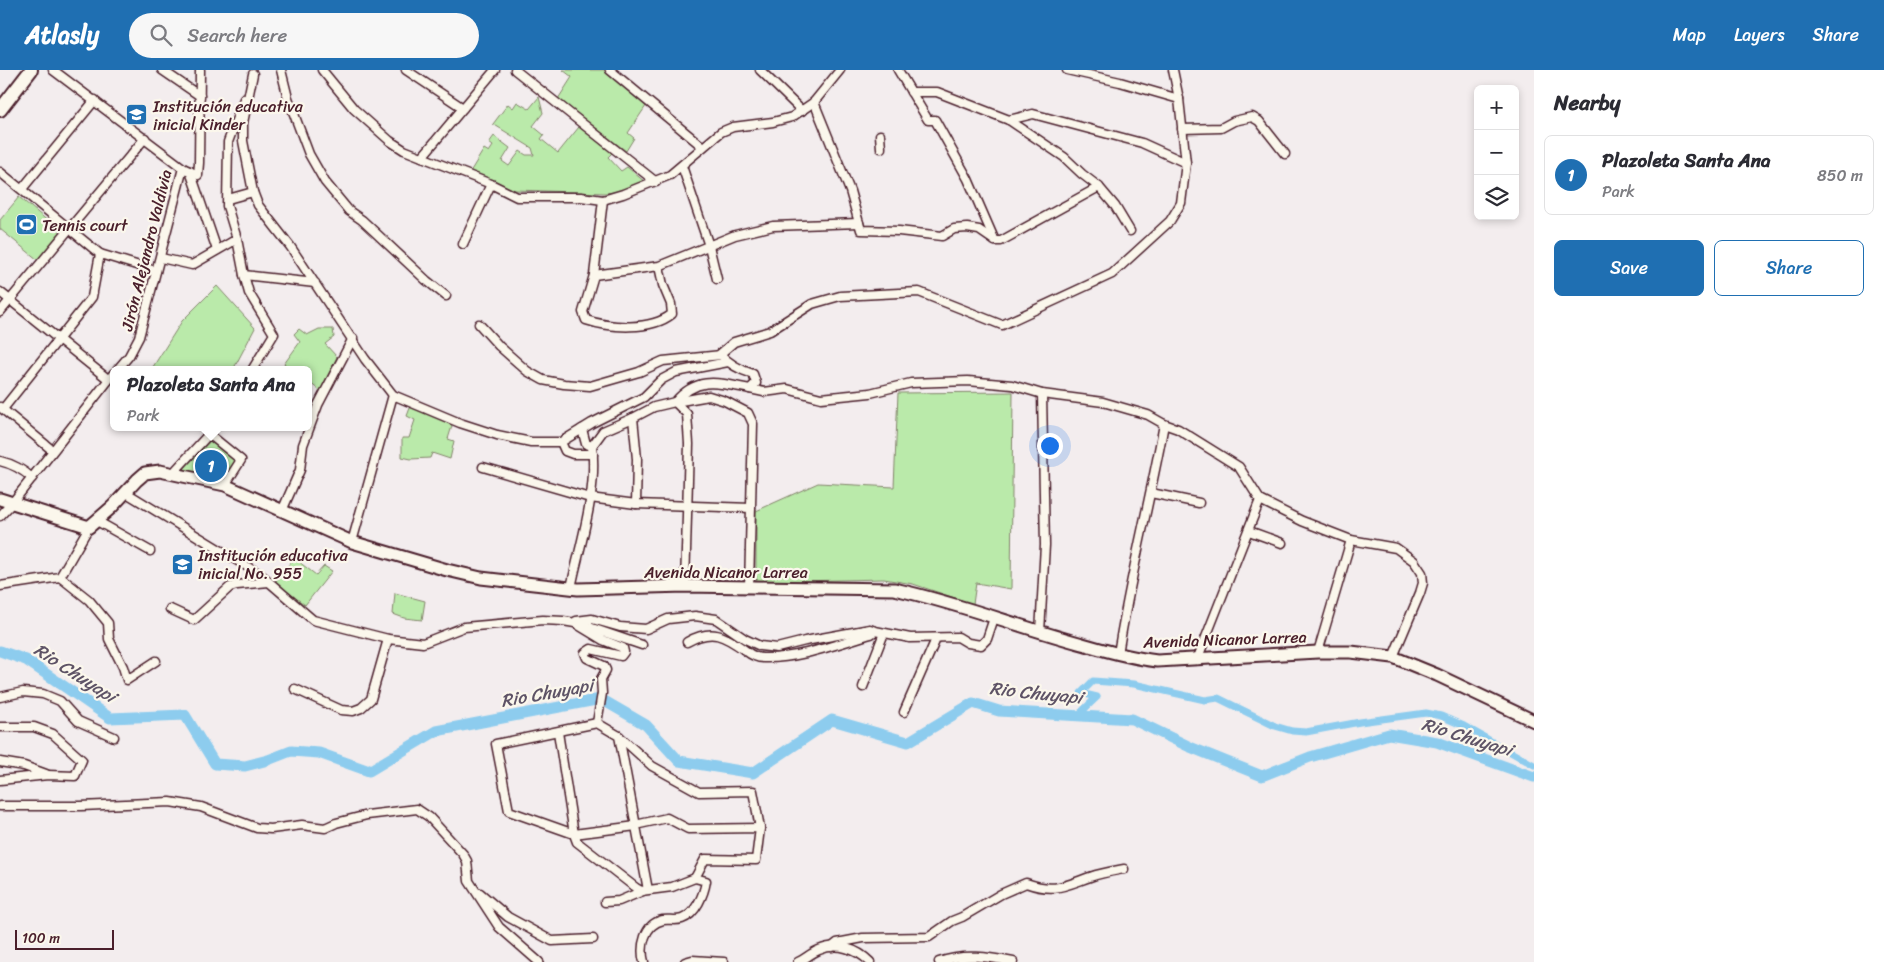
<!DOCTYPE html>
<meta charset="utf-8">
<style>
body{margin:0;font-family:Sriracha,sans-serif;background:#f7f7f7;color:#2b2b33}
.controls{position:absolute;right:15px;top:15px;display:grid;overflow:hidden;border-radius:8px;box-shadow:0 2px 8px #0003}
.controls button{width:45px;height:45px;display:grid;place-items:center;padding:0;border:0;border-bottom:1px solid #e1e1e2;background:#fff;color:#2b2b33;font:25px sans-serif}
.scale{position:absolute;left:15px;bottom:12px;width:99px;box-sizing:border-box;padding-left:5px;border:2px solid #4a1f2b;border-top:0;font-size:14px;line-height:18px;white-space:nowrap;color:#4a1f2b;-webkit-text-stroke:4px #fbf7ec;paint-order:stroke}
.you{position:absolute;left:1049px;top:375px;width:18px;height:18px;margin:-12px;border:4px solid #fff;border-radius:50%;background:#1a73e8;box-shadow:0 0 0 8px #1a73e833}
.badge{display:grid;place-items:center;width:32px;height:32px;border-radius:50%;background:#1f6fb2;color:#fff;font-size:16px;font-weight:700}
.pin{position:absolute;translate:-50% -50%;border:2px solid #fff;box-shadow:0 1px 5px #0006}
.popup{position:absolute;left:110px;top:296px;width:202px;height:65px;box-sizing:border-box;display:grid;place-content:center;border-radius:8px;background:#fff;filter:drop-shadow(0 1px 4px #0005);font-size:16px;white-space:nowrap;color:#7c7c81}
.popup b{font-size:19px;color:#2b2b33}
.popup::after{content:'';position:absolute;left:50%;top:100%;margin-left:-10px;border:10px solid transparent;border-top-color:#fff}
.list{margin:0;padding:0;list-style:none}
h2{display:flex;justify-content:space-between;align-items:center;height:65px;margin:0;padding:0 20px;font-size:21px}
h2 small{font-size:16px;font-weight:400;color:#7c7c81}
.list li{display:grid;grid-template-columns:32px 1fr auto;gap:15px;align-items:center;box-sizing:border-box;height:80px;margin:0 10px 10px;padding:0 10px;border:1px solid #e1e1e2;border-radius:8px}
.list b{display:block;font-size:19px;white-space:nowrap}
.list p{margin:0;font-size:16px;white-space:nowrap;color:#7c7c81}
.list em{font-size:16px;font-style:normal;color:#7c7c81}
.actions{display:flex;gap:10px;padding:15px 20px}
.actions a{flex:1;padding:11px 0;border:1px solid #1f6fb2;border-radius:8px;text-align:center;font-size:18px;color:#1f6fb2}
.actions .main{background:#1f6fb2;color:#fff}
.icon{flex:none;width:28px;height:28px;fill:none;stroke:currentColor;stroke-width:2;stroke-linecap:round;stroke-linejoin:round}
.map{position:relative;flex:none;width:1534px;height:892px;overflow:hidden}
header{display:flex;align-items:center;gap:30px;box-sizing:border-box;height:70px;padding:0 25px;background:#1f6fb2;color:#fff}
header strong{font-size:24px}
nav{display:flex;gap:28px;margin-inline-start:auto;font-size:18px}
.search{width:350px;height:45px;background:#f7f7f7;display:flex;align-items:center;gap:12px;box-sizing:border-box;padding:0 18px;border-radius:28px;color:#7c7c81;font-size:19px}
main{display:flex}
aside{flex:1;background:#fff}
.map>svg:first-child{display:block}
.green{fill:#baeaaa;stroke:#82846a}
.lines{fill:none;stroke-linecap:round;stroke-linejoin:round}
.canal{stroke:#8dccee;stroke-width:7}
.river{stroke:#8dccee;stroke-width:11}
.minor-casing{stroke:#4a1f2b;stroke-width:11}
.secondary-casing{stroke:#4a1f2b;stroke-width:15}
.primary-casing{stroke:#4a1f2b;stroke-width:16}
.minor{stroke:#fbf7ec;stroke-width:8}
.secondary{stroke:#fbf7ec;stroke-width:11}
.primary{stroke:#fbf7ec;stroke-width:12}
.labels{text-anchor:middle;stroke-width:4.5;stroke-linejoin:round;paint-order:stroke}
.poi-label{font-size:16px;fill:#4a1f2b;stroke:#fbf7ec;text-anchor:start}
.street-label{font-size:16px;fill:#4a1f2b;stroke:#fbf7ec}
.water-label{font-size:18px;font-style:italic;fill:#5e5366;stroke:#fbf7ec}
</style>
<header>
<strong>Atlasly</strong>
<div class="search"><svg class="icon" aria-label="search" viewBox="0 0 24 24"><circle cx="10" cy="10" r="6"/><path d="M15 15l6 6"/></svg>Search here</div>
<nav><a>Map</a><a>Layers</a><a>Share</a></nav>
</header>
<main>
<div class="map">
<svg width="1534" height="892" viewBox="0 0 1534 892">
<rect width="100%" height="100%" fill="#f3edee"/>
<filter id="ink" filterUnits="userSpaceOnUse"><feTurbulence type="fractalNoise" baseFrequency=".02" numOctaves="2"/><feDisplacementMap in="SourceGraphic" scale="10" xChannelSelector="R" yChannelSelector="G"/><feConvolveMatrix kernelMatrix="1 2 1 2 8 2 1 2 1" color-interpolation-filters="sRGB"/></filter>
<g filter="url(#ink)">
<g class="green">
<polygon points="563,0 604,0 646,36 628,63 634,68 626,81 558,29 572,7"/>
<polygon points="539,27 543,43 533,56 544,65 541,69 558,83 579,57 612,83 608,87 621,101 627,97 645,112 625,121 605,123 515,120 470,102 484,79 489,82 493,76 489,73 494,66 510,78 502,91 509,96 520,81 526,85 534,85 532,78 493,54 508,34 513,38 517,32 529,39"/>
<polygon points="19,127 61,162 38,190 0,159 0,150"/>
<polygon points="217,216 255,258 233,300 151,300 182,251"/>
<polygon points="299,259 307,265 319,259 333,259 334,267 325,274 337,287 320,321 309,312 308,300 287,300 288,297 284,294 300,272 294,264"/>
<polygon points="1013,322 1011,519 976,513 973,534 913,514 884,509 756,512 756,441 818,413 894,417 898,323"/>
<polygon points="405,332 429,342 452,356 448,369 454,371 450,389 432,383 430,388 411,389 402,387 402,368 409,368 415,350 407,346 410,338"/>
<polygon points="211,370 237,391 222,411 183,400"/>
<polygon points="294,488 316,505 324,496 332,501 305,535 275,512"/>
<polygon points="395,523 425,531 422,550 404,548 393,544"/>
</g>
<g class="lines">
<polyline class="canal" points="1077,646 1097,627 1081,623 1093,611 1134,614 1205,630 1218,628 1275,656 1292,661 1306,662 1360,652 1426,643 1441,646 1464,656 1534,695"/>
<polyline class="river" points="0,581 26,590 110,648 185,645 215,694 245,696 268,690 291,681 319,683 369,701 436,661 601,629 646,655 679,691 753,703 832,650 908,672 973,633 999,641 1132,649 1190,677 1262,706 1310,687 1389,664 1437,672 1534,707"/>
<defs>
<g id="minor">
<polyline points="53,0 183,98 139,267 129,286 117,300"/>
<polyline points="162,0 200,26"/>
<polyline points="281,0 288,28 309,84 325,112 349,141 362,150 426,210 446,226"/>
<polyline points="322,0 354,39 390,71 404,80 491,114 517,127 581,127 603,130 623,124 670,105 721,62 733,57 773,52 792,47 814,32 840,0"/>
<polyline points="406,0 463,38"/>
<polyline points="515,0 656,112"/>
<polyline points="610,0 703,77"/>
<polyline points="760,0 802,41"/>
<polyline points="898,0 928,50 935,50 968,109 995,171"/>
<polyline points="1067,0 1120,12 1179,29"/>
<polyline points="253,4 243,53 243,71 253,122 258,135 290,176 365,289 393,325 460,353 497,365 531,372 561,372 592,353 644,327 661,310 676,302 728,292"/>
<polyline points="911,22 937,22 1009,50 1064,87 1082,104 1099,117 1115,136 1130,161"/>
<polyline points="244,29 228,72 227,136 237,169 244,205 315,213"/>
<polyline points="814,32 850,121 861,160 899,161 942,166 954,159 967,158 979,160 995,171 1001,171 1099,117"/>
<polyline points="1009,50 1033,44 1142,73 1186,93"/>
<polyline points="1182,59 1221,58 1234,51 1252,47 1259,51 1285,84"/>
<polyline points="880,65 881,78"/>
<polyline points="422,87 495,0"/>
<polyline points="682,96 709,176 717,209"/>
<polyline points="183,98 198,105 199,93 200,0"/>
<polyline points="190,101 217,180"/>
<polyline points="0,102 100,184 156,201"/>
<polyline points="22,119 95,30"/>
<polyline points="228,129 253,122"/>
<polyline points="463,174 491,114"/>
<polyline points="161,188 192,195 237,169"/>
<path d="M659 196 663 215 671 234 672 244C651 261 610 258 586 250L583 242 594 205 659 196 735 165 773 156 859 153"/>
<polyline points="244,205 249,223 274,264 252,300"/>
<polyline points="594,205 603,130"/>
<polyline points="0,222 108,309"/>
<polyline points="0,242 145,68"/>
<polyline points="479,254 499,276 527,301 543,310 564,314 590,316 639,302 663,291 721,285"/>
<polyline points="750,319 764,322 787,319 821,328 870,323 911,313 968,311 1012,315 1042,324 1103,332 1148,345 1164,354 1178,359 1239,397 1260,430 1302,451 1351,470 1396,478 1414,491 1422,503 1423,513 1420,523 1393,587"/>
<path d="M675 332C698 305 719 313 750 319L756 313 753 304C740 300 730 295 720 284L734 272 770 261 812 234 840 226 919 222 1002 255 1112 204 1170 151 1181 133 1186 93 1179 29 1173 0"/>
<polyline points="675,332 709,326 725,331 748,343 753,354 749,518"/>
<polyline points="0,337 52,380"/>
<polyline points="3,339 92,227 100,184"/>
<polyline points="633,348 637,389 636,434"/>
<polyline points="213,357 209,364 241,390 225,415"/>
<polyline points="561,372 565,381 573,384 593,384"/>
<polyline points="592,376 603,361 633,348 654,337 675,332 687,344 689,374 685,516"/>
<path d="M0 391C13 394 22 399 32 408"/>
<polyline points="483,397 590,428 636,434 751,438"/>
<polyline points="173,403 209,364"/>
<polyline points="125,422 261,505 313,550 388,569 423,573 464,557 543,550 563,551 575,553 603,570 623,578 624,582 621,586 591,579 585,583 587,588 604,596 606,600 601,609 602,623 597,653"/>
<polyline points="1151,423 1199,433"/>
<polyline points="282,441 300,400 303,375 318,335 353,268"/>
<polyline points="0,446 13,432 114,303"/>
<polyline points="97,451 150,481"/>
<polyline points="1249,461 1282,473"/>
<polyline points="352,472 393,325"/>
<polyline points="60,507 89,530 108,553 109,569 123,597 127,610 156,591"/>
<polyline points="0,516 60,507 89,457"/>
<path d="M571 518C580 474 598 421 592 376L586 374 582 359"/>
<polyline points="170,539 194,550 230,517 237,515 269,512"/>
<polyline points="575,553 576,551 592,549 620,557 646,559 668,549 695,546 716,549 745,569 760,576 777,578 805,571 870,559 875,561"/>
<polyline points="586,556 642,575"/>
<polyline points="1040,562 1045,475 1042,324"/>
<path d="M687 572C712 558 724 565 746 581 751 585 756 588 763 588 799 589 837 574 871 564L875 561 910 568 958 567 968 573 981 575 987 569 994 548"/>
<polyline points="1318,582 1351,470"/>
<path d="M1118 584C1130 507 1150 431 1164 354"/>
<polyline points="1197,590 1260,430"/>
<polyline points="863,617 884,563"/>
<polyline points="295,619 341,640 353,641 361,638 371,629 388,569"/>
<polyline points="0,627 23,622 43,624 60,631 78,651 114,667"/>
<polyline points="904,642 936,569"/>
<polyline points="0,657 34,657 53,664 82,690 75,706 48,705 0,710"/>
<polyline points="558,662 574,764 636,756"/>
<polyline points="619,666 652,696 699,722 753,721 760,758"/>
<polyline points="0,692 24,696 46,704"/>
<polyline points="0,736 81,736 170,732 201,737 257,758 271,759 302,755 325,758 336,753 367,745 417,739 429,747 463,784 467,791 469,811 499,857 539,892"/>
<polyline points="635,755 667,748 688,759 760,758 756,790 705,789 695,808"/>
<polyline points="480,823 508,847 552,871 593,869"/>
<polyline points="605,832 619,831 643,821"/>
<path d="M832 877 837 873 863 868 929 867 952 851 962 847 1001 824 1026 813C1054 823 1064 816 1090 807 1101 803 1113 801 1124 799"/>
<path d="M644 892C640 877 644 854 663 850 669 849 676 851 682 849 696 844 704 824 706 811L695 808 672 817 641 821 636 818 577 772 574 764 509 741 496 674 597 653 619 666 648 820"/>
<polyline points="685,892 692,890 724,892"/>
<path d="M798 892C805 889 811 883 819 880 837 872 857 879 870 892"/>
<path d="M939 892C964 883 989 887 1013 892"/>
</g>
<path id="secondary" d="M0 429 89 457 112 437 137 410 145 403 160 401 225 415 352 472 447 500 481 508 578 519 685 516 894 519C959 533 1022 558 1086 575 1110 582 1132 588 1157 591L1318 582H1351L1393 587 1437 605 1534 651"/>
<polyline id="primary" points="0,40 31,0"/>
</defs>
<use href="#minor" class="minor-casing"/>
<use href="#secondary" class="secondary-casing"/>
<use href="#primary" class="primary-casing"/>
<use href="#minor" class="minor"/>
<use href="#secondary" class="secondary"/>
<use href="#primary" class="primary"/>
</g>
</g>
<defs>
<symbol id="school-square" viewBox="-11 -11 22 22"><rect x="-9" y="-9" width="18" height="18" rx="4" fill="#1f6fb2" stroke="#fbf7ec"/><path d="M0-5L7-2L0 1L-7-2ZM-4 1L0 2.5L4 1V4Q0 6-4 4Z" fill="#fff"/></symbol>
<symbol id="stadium-square" viewBox="-11 -11 22 22"><rect x="-9" y="-9" width="18" height="18" rx="4" fill="#1f6fb2" stroke="#fbf7ec"/><path d="M0-5a6.5 5 0 1 0 0 10a6.5 5 0 1 0 0-10ZM-3.5-1.8h7v3.6h-7Z" fill="#fff"/></symbol>
</defs>
<g fill-rule="evenodd">
<use href="#school-square" x="124" y="32" width="25" height="25"/>
<use href="#stadium-square" x="14" y="142" width="25" height="25"/>
<use href="#school-square" x="170" y="482" width="25" height="25"/>
</g>
<g class="labels">
<g class="poi-label">
<text x="153" y="42">Institución educativa<tspan x="153" dy="18">inicial Kinder</tspan></text>
<text x="42" y="161">Tennis court</text>
<text x="198" y="491">Institución educativa<tspan x="198" dy="18">inicial No. 955</tspan></text>
</g>
<g class="street-label">
<text transform="translate(146 180) rotate(-76)" y="6">Jirón Alejandro Valdivia</text>
<text x="726" y="508">Avenida Nicanor Larrea</text>
<text transform="translate(1225 569) rotate(-2)" y="6">Avenida Nicanor Larrea</text>
</g>
<g class="water-label">
<text transform="translate(75 603) rotate(33)" y="6">Rio Chuyapi</text>
<text transform="translate(547 623) rotate(-10)" y="6">Rio Chuyapi</text>
<text transform="translate(1036 623) rotate(6)" y="6">Rio Chuyapi</text>
<text transform="translate(1467 667) rotate(17)" y="6">Rio Chuyapi</text>
</g>
</g>
</svg>
<div class="controls">
<button>+</button>
<button>−</button>
<button><svg class="icon" aria-label="layers" viewBox="0 0 24 24"><path d="M12 4l9 5-9 5-9-5zM3 14l9 5 9-5"/></svg></button>
</div>
<div class="scale">100 m</div>
<div class="you"></div>
<div class="pin badge" style="left:211px;top:396px">1</div>
<div class="popup"><b>Plazoleta Santa Ana</b>Park</div>
</div>
<aside>
<h2>Nearby<small></small></h2>
<ul class="list">
<li><span class="badge">1</span><div><b>Plazoleta Santa Ana</b><p>Park</p></div><em>850 m</em></li>
</ul>
<div class="actions"><a class="main">Save</a><a>Share</a></div>
</aside>
</main>
